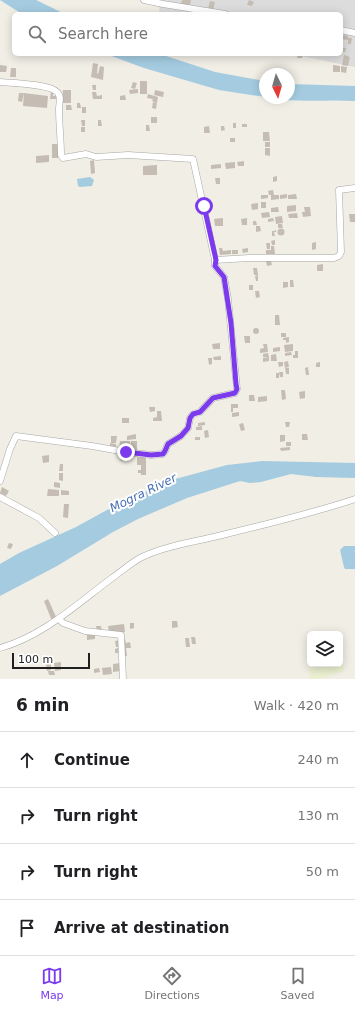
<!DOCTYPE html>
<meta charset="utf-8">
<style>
body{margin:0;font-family:"DejaVu Sans",sans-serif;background:#f2f2f2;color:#202124}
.controls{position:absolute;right:12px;bottom:12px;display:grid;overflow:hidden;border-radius:6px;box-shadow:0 2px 10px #0003}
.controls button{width:36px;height:36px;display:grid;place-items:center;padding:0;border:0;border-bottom:1px solid #e0e0e0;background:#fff;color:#202124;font:20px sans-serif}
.compass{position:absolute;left:259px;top:68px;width:36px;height:36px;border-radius:50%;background:#fff;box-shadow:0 2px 10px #0003;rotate:175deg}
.scale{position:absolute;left:12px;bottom:10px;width:78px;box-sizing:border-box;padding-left:4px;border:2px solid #1f1f1f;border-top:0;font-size:11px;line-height:14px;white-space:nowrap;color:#1f1f1f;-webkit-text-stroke:3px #fff;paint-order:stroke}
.stop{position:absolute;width:12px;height:12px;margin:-9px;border:3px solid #7c3aed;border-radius:50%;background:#fff}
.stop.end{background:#7c3aed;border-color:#fff;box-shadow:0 1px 4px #0008}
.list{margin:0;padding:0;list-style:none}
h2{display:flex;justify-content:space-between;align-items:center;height:52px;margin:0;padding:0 16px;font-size:17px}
h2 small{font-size:13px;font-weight:400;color:#757577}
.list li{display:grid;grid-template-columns:26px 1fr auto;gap:12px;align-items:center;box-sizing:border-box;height:56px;padding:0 16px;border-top:1px solid #e0e0e0}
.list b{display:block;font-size:15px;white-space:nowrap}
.list em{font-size:13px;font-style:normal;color:#757577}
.icon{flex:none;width:22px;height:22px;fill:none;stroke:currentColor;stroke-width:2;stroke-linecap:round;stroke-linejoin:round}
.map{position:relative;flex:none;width:355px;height:679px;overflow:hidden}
.search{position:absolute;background:#fff;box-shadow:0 2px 10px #0003;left:12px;right:12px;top:12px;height:44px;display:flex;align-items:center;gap:10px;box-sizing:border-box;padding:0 14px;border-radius:6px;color:#757577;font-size:15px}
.sheet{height:276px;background:#fff}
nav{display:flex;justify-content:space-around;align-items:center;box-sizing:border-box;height:56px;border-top:1px solid #e0e0e0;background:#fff;font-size:11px;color:#757577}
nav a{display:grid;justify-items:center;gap:2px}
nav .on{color:#7c3aed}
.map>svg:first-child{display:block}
.residential{fill:#dddcdc}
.farmland{fill:#eaf0d0}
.water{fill:#a4cbe0}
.building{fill:#c5bdb4}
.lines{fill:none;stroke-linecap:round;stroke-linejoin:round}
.street-casing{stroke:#a6a6a6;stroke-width:7}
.street{stroke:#fff;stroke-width:6}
.route{stroke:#7c3aed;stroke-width:5}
.labels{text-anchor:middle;stroke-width:4;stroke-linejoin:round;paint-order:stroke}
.water-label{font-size:12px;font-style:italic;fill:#4770b4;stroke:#fff}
</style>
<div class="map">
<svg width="355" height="679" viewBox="0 0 355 679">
<rect width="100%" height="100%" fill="#f0eee5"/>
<polygon class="residential" points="160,0 355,0 355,67 291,54 341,54 341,14 159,14"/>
<polygon class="farmland" points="340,645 344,671 319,679 310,679 308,651 310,650 310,664 340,664"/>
<g class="water">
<polygon points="0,0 36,0 65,14 22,14"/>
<polygon points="106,54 160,54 215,72 265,81 265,97 219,90 144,68"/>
<path d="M289 84 355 86V101C327 99 298 103 270 98H289Z"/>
<polygon points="90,177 94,180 92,186 80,187 78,186 77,179"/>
<polygon points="262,461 355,463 355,478 316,477 291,474 261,482 250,483 240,481 187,498 138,519 113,532 57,566 0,596 0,564 19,553 76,527 107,510 168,481 227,465"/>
<polygon points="344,546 355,546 355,569 345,569 344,567 340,550"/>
</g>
<g class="building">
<polygon points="182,0 191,0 190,5 181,4"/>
<polygon points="249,0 254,2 252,6 247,5"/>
<polygon points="210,1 215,2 213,10 208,9"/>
<polygon points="342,35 348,36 348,38 352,38 351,44 348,44 348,40 341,39"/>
<polygon points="341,48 346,48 345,52 341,52"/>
<polygon points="298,54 303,54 302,58 297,58"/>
<polygon points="344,55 350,57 348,66 342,65"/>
<polygon points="93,63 98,64 97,73 98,74 100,66 104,67 103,80 91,77"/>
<polygon points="0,65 7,66 6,72 0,72"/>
<polygon points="333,65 340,66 340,72 333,72"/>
<polygon points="341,66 347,67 346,73 341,72"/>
<polygon points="11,68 16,68 16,77 10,77"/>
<rect x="140" y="81" width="7" height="13"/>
<polygon points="133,82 137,83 135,89 131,88"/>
<polygon points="92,85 96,85 96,90 93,90"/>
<polygon points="138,89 138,93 130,94 129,90"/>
<polygon points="63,90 71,90 71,103 62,103"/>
<polygon points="155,90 164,92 163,97 154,95"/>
<polygon points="51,91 53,91 53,96 57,96 57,99 50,99"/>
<polygon points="92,92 96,92 97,96 102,95 102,99 93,99"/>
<polygon points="19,93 24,93 22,102 18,101"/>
<polygon points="24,93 48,96 47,108 23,106"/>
<polygon points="148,94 158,97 157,103 152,101 153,99 147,98"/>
<polygon points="125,95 126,100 120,100 120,96"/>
<polygon points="153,102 157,103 156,109 152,108"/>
<polygon points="77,103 80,103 81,108 77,108"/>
<polygon points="66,105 71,105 72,110 66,110"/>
<rect x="82" y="107" width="4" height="6"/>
<rect x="151" y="117" width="6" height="6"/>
<polygon points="81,120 85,120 85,126 82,126"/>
<polygon points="98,120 101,120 102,126 98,126"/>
<rect x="233" y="123" width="3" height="5"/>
<rect x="242" y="124" width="5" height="3"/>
<polygon points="146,125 149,125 150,131 146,131"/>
<polygon points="209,126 210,133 204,133 204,127"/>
<polygon points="221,126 224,126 225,130 221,131"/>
<rect x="81" y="127" width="4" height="5"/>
<polygon points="263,132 269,132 270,141 263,141"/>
<rect x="230" y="138" width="5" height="4"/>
<rect x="265" y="142" width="5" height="5"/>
<rect x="52" y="144" width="6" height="14"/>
<polygon points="265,148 270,148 270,156 265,155"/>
<polygon points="49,155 49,162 36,163 36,156"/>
<polygon points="94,160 95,173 91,174 90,161"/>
<polygon points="244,161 244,166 238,166 237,162"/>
<polygon points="235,162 235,168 226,169 225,163"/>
<polygon points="221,164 221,168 211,169 211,165"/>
<polygon points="157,165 157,175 143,175 143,166"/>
<polygon points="277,176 277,181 273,182 273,177"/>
<polygon points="215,178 220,178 220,184 216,184"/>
<polygon points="273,190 274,195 279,195 279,199 271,200 271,195 269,195 268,191"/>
<polygon points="287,194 287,198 280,199 280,195"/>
<polygon points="296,194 297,199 288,199 288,195"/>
<polygon points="261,195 268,195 268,198 261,199"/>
<rect x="261" y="202" width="5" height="6"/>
<polygon points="258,203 258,209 252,210 251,204"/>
<polygon points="296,205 296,211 287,212 287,206"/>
<polygon points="278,207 279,212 271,212 271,208"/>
<polygon points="304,207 310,207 311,216 303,217 302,212 305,212"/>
<polygon points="269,212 270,217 262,218 261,213"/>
<polygon points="297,213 298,218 289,218 288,214"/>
<polygon points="349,214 355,214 355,222 350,222"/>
<polygon points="282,216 283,223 276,224 275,217"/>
<polygon points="223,218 223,226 215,226 214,219"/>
<polygon points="247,218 247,225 242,225 241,219"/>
<polygon points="273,218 274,221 268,222 268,219"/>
<polygon points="253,221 256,221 257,225 253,225"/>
<polygon points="278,224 282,224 283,228 278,228"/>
<polygon points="256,226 260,226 261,231 256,232"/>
<circle cx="281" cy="232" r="3.5"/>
<polygon points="275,230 276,230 276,232 274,232 275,236 272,236 272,231 275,231"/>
<polygon points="275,240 275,245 272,245 271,241"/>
<polygon points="316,242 316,249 312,250 312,243"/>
<polygon points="266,243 270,243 270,249 267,249"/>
<polygon points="271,246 274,246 275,254 266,254 266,250 271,250"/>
<polygon points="219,248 222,248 223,251 231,250 231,254 220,255"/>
<polygon points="248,248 248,252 243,253 242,249"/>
<rect x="232" y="250" width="6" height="4"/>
<polygon points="266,261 271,261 272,265 267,266"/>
<polygon points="323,264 323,271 317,271 317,265"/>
<polygon points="253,268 257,268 258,275 254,275"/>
<polygon points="258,275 258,281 256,281 255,276"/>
<polygon points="290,280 293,280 294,287 290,287"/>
<polygon points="283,282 288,282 288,287 283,288"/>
<rect x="249" y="285" width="4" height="5"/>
<polygon points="255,291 259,291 260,297 256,298"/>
<polygon points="275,315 279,315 280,325 275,325"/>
<circle cx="256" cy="331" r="3"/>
<rect x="281" y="333" width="5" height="4"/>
<polygon points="244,336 250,336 250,343 245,343"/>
<polygon points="289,337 289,342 286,343 286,340 283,340 283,338"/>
<polygon points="220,343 220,349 213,349 212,344"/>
<polygon points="263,344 267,344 268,352 260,353 260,349 264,348"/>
<polygon points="293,344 293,351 285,352 284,345"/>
<polygon points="280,347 280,351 273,352 273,348"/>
<polygon points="295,351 298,351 298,358 293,358 293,355 295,355"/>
<polygon points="291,352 292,355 285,356 285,353"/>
<polygon points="268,353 269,357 263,357 263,354"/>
<polygon points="276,354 277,361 271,361 271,355"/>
<polygon points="221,356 221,360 214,360 213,357"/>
<polygon points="269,357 269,361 263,362 263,358"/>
<polygon points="208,358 212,358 212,364 209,365"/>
<polygon points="288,361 289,367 285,368 284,362"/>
<polygon points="278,362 283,362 283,366 279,367"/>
<polygon points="320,362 320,367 316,367 316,363"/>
<polygon points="308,367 309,375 306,375 305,368"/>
<polygon points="285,368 289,368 289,374 286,374"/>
<polygon points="279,372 283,372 283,377 280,377"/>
<rect x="276" y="373" width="3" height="5"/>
<polygon points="281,390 285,390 286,399 282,400"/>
<polygon points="305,391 305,398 300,399 299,392"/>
<polygon points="249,395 254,395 255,401 249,401"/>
<polygon points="267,396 267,401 258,402 258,397"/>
<polygon points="231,404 238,404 238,408 233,408 233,412 231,412"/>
<polygon points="149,407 155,407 155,411 150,412"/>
<polygon points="157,411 161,411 162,421 153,421 153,418 157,417"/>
<polygon points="239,412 239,416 232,417 232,413"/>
<rect x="122" y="418" width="7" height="5"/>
<polygon points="205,422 205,425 198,426 198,423"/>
<polygon points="285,422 290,422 289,427 286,427"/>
<polygon points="243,423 245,430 241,431 239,424"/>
<polygon points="202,426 202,430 196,430 196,427"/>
<polygon points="208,430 209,437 205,438 204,431"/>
<polygon points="136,434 136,439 127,440 127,436"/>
<polygon points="302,434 307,434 308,440 302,440"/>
<polygon points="280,435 285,435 285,441 280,442"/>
<polygon points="111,436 117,436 116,443 111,443"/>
<rect x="195" y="437" width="5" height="3"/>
<polygon points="120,441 130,441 130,450 119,450"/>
<polygon points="131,441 137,441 137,451 130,450"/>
<rect x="286" y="442" width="5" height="4"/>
<polygon points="110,443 116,444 116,448 110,448"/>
<polygon points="290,447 290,450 281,451 280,448"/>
<polygon points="124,454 124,460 121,461 120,455"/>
<polygon points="49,455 49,462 43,463 42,456"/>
<polygon points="137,456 146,457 146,475 141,475 141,473 138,473 138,470 141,470 141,465 137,465"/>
<polygon points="60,464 63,464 63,471 59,471"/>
<polygon points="59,473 63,473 63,481 59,480"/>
<polygon points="54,482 60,483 60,488 54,487"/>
<polygon points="2,487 9,491 6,496 0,493"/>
<polygon points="48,489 59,490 59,496 47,496"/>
<polygon points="61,490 69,491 69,495 61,495"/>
<polygon points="64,504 69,504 68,518 63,517"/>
<polygon points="9,543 13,544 11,549 7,548"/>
<polygon points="48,599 57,619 52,621 44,601"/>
<polygon points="172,621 177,621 178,627 172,628"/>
<polygon points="130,623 134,623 134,628 130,629"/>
<polygon points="124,624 125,632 109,633 108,626"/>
<polygon points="96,626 101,626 102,632 97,632"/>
<polygon points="95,634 95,639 87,640 87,635"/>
<polygon points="191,637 195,637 196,644 192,644"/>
<polygon points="185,638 189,638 190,647 186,647"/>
<polygon points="125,639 126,643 130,642 131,648 126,648 127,656 123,656 122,640"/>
<polygon points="120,640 121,647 116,647 115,641"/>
<polygon points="118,648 119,653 115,653 115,649"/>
<polygon points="61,662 61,670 55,671 54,663"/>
<polygon points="120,663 121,671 113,672 113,664"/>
<polygon points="46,664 51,664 51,670 47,671"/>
<polygon points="111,667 112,674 103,675 102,668"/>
<polygon points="99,668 100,672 94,673 94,669"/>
<polygon points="48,671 54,671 55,675 49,675"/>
</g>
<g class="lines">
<defs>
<g id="street">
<polyline points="144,0 163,4 225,14"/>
<polyline points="341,30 355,33"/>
<path d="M0 82C12 83 49 84 57 92 62 96 59 103 59 109 59 124 61 140 61 155L63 158 86 154 96 157 128 155 193 159 215 260V266L224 277 228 299 237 389 235 393 213 398 200 412 193 414 190 418 188 428 181 436 168 444 165 451 163 454 151 455 126 452 92 446 16 436 10 449 0 481"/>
<polyline points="215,260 249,258 334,258 339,256 341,252 339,190 355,188"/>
<polyline points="0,497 39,518 55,533"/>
<polyline points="59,619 63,623 85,631 121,635 123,679"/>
<path d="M0 648C43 636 77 604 112 578 122 571 132 562 142 557 165 546 193 542 218 536 264 525 310 514 355 499"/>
</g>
</defs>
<use href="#street" class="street-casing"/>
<use href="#street" class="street"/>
</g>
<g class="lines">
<polyline class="route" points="126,452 151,455 163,454 165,451 168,444 181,436 188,428 190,418 193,414 200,412 213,398 235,393 237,389 236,384 231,323 224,277 215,266 216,260 204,206"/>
</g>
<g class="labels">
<g class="water-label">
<text transform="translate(143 493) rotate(-26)" y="4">Mogra River</text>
</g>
</g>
</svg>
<div class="controls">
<button><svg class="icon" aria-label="layers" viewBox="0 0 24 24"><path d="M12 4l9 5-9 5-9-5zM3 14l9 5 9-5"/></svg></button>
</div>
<svg class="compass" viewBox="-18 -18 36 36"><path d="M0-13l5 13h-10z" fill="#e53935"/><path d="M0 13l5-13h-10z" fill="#757577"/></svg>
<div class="scale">100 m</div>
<div class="stop" style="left:204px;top:206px"></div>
<div class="stop end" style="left:126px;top:452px"></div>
<div class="search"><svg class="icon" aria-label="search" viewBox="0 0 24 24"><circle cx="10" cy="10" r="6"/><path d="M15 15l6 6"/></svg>Search here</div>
</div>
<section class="sheet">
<h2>6 min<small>Walk · 420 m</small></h2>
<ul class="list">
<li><svg class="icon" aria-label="ahead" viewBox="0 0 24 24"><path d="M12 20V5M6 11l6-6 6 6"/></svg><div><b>Continue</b></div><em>240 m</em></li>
<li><svg class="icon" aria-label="right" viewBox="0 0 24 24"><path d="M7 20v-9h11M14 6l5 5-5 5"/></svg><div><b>Turn right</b></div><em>130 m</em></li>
<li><svg class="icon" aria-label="right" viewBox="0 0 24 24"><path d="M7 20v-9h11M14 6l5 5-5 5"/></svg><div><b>Turn right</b></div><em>50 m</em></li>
<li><svg class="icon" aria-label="arrive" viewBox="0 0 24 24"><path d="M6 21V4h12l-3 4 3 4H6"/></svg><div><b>Arrive at destination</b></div></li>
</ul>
</section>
<nav>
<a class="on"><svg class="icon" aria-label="map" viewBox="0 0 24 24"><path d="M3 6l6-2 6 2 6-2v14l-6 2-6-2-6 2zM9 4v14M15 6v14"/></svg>Map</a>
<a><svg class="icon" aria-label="directions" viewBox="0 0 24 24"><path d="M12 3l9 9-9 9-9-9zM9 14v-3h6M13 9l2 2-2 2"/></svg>Directions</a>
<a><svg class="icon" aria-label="saved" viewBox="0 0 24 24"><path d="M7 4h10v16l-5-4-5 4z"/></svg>Saved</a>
</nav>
